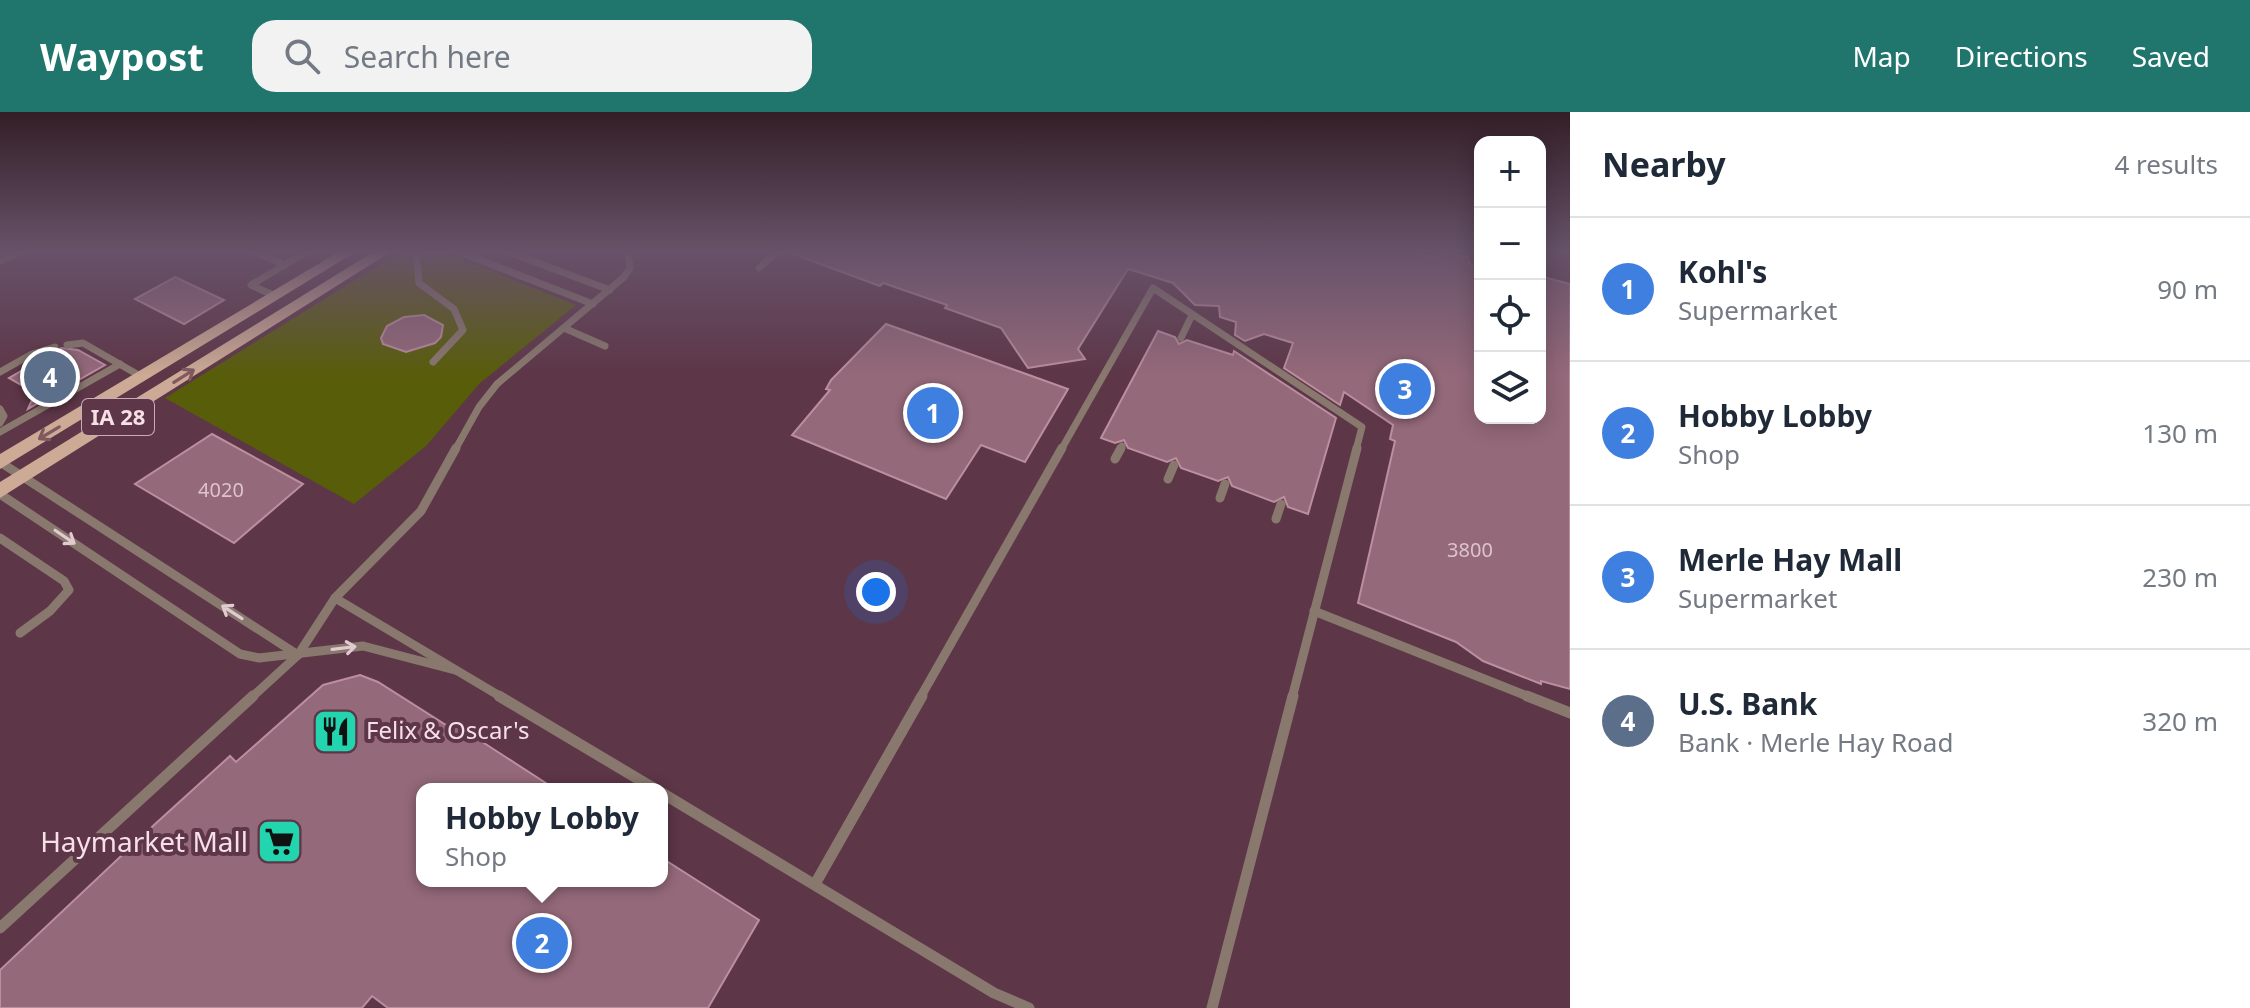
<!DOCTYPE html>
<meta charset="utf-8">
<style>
body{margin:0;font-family:"Noto Sans",sans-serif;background:#f2f2f3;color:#1f2937}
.controls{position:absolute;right:24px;top:24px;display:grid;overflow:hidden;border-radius:16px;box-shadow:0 4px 20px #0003}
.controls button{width:72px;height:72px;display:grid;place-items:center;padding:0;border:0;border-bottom:2px solid #e0e1e3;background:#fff;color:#1f2937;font:40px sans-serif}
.you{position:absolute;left:876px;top:480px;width:28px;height:28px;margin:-20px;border:6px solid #fff;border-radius:50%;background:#1a73e8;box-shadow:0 0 0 12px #1a73e833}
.badge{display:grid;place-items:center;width:52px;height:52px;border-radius:50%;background:#20766d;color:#fff;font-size:26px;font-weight:700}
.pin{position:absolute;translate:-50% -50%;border:4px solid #fff;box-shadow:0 2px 8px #0006}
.popup{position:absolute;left:416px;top:671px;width:252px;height:104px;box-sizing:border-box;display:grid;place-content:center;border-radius:16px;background:#fff;filter:drop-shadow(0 2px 6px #0005);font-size:26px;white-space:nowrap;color:#747a83}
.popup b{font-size:30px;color:#1f2937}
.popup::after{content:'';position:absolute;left:50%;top:100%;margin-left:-16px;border:16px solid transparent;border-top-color:#fff}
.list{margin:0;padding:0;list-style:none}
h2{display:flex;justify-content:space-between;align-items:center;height:104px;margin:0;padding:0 32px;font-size:34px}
h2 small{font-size:26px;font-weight:400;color:#747a83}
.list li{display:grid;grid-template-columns:52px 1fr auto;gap:24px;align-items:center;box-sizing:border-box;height:144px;padding:0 32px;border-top:2px solid #e0e1e3}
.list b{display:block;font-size:30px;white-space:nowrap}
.list p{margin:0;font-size:26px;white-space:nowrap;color:#747a83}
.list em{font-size:26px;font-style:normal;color:#747a83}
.icon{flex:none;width:44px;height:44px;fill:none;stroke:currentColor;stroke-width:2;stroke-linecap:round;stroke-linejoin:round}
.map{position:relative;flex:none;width:1570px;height:896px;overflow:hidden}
header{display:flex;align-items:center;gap:48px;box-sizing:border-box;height:112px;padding:0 40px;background:#20766d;color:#fff}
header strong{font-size:38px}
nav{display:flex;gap:44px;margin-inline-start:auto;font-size:28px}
.search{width:560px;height:72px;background:#f2f2f3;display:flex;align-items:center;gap:20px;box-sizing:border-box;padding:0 28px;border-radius:24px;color:#747a83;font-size:30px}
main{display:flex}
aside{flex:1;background:#fff}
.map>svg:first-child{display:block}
.green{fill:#585d0a}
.building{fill:#94697a;stroke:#bc8ea0;stroke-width:2}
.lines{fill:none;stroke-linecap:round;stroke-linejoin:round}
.lane-far2{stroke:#89786e;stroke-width:7}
.lane-far1{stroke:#89786e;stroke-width:9}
.lane{stroke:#89786e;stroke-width:11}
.street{fill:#89786e;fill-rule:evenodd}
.primary{fill:#cdaa95;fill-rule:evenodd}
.oneway{stroke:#7f595e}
.oneway2{stroke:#e1cad0}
.labels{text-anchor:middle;stroke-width:8;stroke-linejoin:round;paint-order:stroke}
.number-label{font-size:20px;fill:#dec2cc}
.shield{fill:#5d3647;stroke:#c9acb8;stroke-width:2}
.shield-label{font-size:22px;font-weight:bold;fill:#f7dfe8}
.poi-label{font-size:24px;fill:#f7dfe8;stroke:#5d3647;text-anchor:start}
.near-poi-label{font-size:28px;fill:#f7dfe8;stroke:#5d3647;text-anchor:end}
</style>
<header>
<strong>Waypost</strong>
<div class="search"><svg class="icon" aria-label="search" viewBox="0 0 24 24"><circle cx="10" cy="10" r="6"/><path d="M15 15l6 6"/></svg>Search here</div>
<nav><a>Map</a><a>Directions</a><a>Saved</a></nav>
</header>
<main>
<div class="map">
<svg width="1570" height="896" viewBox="0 0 1570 896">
<rect width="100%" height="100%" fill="#5d3647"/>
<polygon class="green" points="441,139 576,193 480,271 426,334 354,392 165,286 389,147 409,140"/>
<g class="building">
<polygon points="785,139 1411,139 1438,146 1436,140 1468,145 1470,152 1480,154 1480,306 1540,306 1540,164 1570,172 1570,577 1541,569 1541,572 1483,549 1456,530 1358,491 1395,329 1390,327 1393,313 1344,280 1340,293 1284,256 1293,231 1264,222 1245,229 1235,223 1236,210 1220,205 1219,194 1195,193 1173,171 1128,157 1078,237 1085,247 1028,256 1001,216 945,196 947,193 883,171 880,174"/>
<polygon points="175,165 224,188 184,212 135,187"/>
<polygon points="424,203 443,213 441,225 435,231 406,240 383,232 381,226 387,214 404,205"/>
<polygon points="886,212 1068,277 1025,350 981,333 946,387 792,323 830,278 826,277 831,268"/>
<polygon points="1158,219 1175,225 1179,232 1187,228 1233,243 1234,239 1336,306 1308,402 1288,395 1284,385 1274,390 1232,374 1228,365 1218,369 1181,356 1176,346 1167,350 1128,336 1124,328 1115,331 1101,326"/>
<polygon points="61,236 78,238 105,253 28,297 35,281 9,266"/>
<polygon points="212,322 303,372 234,431 135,372"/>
<polygon points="360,563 378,570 446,613 450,609 555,677 422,677 422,769 662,769 662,746 759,808 708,896 388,896 372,884 362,896 0,896 0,858 154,713 230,644 236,650 323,573"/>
</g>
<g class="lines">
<g class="lane-far2">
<polyline points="253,139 285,153"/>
<polyline points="416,139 419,171 454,197 463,218 433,250"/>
<polyline points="457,139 593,192"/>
<polyline points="506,139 610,178"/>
<polyline points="759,156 778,139"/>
<polyline points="275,184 251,173 308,139"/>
<polyline points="564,216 605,234"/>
<polyline points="1181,226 1192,203"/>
<polyline points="67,233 83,231 142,265"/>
<polyline points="0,260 32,242 55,235"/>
<polyline points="0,297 4,304 0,311"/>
<polyline points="0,320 120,252"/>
<polyline points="455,338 479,295 497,272 624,165 630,156 628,139"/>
<polyline points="1061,338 1153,176 1362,315 1356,338"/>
<polyline points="1120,338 1122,334"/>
</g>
<g class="lane-far1">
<polyline points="1115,347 1121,336"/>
<polyline points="0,350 298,543"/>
<polyline points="1168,367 1174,353"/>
<polyline points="0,382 240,542 259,546 363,534 455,558"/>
<polyline points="1220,386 1225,372"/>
<polyline points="1276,407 1281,392"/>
<polyline points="0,426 64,469 69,478 50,499 20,521"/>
<polyline points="335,486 503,586"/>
<polyline points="1314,499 1532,586"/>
<polyline points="251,586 298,543 335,486 421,399 456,336"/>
<polyline points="920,586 1062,336"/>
<polyline points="1292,586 1357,336"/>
</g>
<g class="lane">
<polyline points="499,584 655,677"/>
<polyline points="1527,584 1570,601"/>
<polyline points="662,681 994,881 1029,896"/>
<polyline points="815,772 922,584"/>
<polyline points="0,816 253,584"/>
<polyline points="1212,896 1293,584"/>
</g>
<polygon class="street" points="14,139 29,139 0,153 0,146"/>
<g class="primary">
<polygon points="340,139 357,139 0,357 0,342"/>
<polygon points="375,139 392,139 0,386 0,370"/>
</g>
</g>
<defs><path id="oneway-shaft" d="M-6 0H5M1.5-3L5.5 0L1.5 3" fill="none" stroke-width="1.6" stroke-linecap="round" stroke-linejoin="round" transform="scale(2)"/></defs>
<g class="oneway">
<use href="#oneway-shaft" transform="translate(184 264) rotate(-32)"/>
<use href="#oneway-shaft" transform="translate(49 321) rotate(149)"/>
</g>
<g class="oneway2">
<use href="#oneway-shaft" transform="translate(65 425) rotate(34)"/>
<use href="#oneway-shaft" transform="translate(232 500) rotate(-147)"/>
<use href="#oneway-shaft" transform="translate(344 536) rotate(-7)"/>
</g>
<linearGradient id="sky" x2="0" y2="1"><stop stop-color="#331e27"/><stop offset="0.53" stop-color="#675269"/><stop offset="1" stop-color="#675269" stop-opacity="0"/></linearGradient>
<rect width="1570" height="264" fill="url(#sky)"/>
<defs>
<symbol id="restaurant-square" viewBox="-11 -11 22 22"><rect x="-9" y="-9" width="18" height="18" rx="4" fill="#22d5af" stroke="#5d3647"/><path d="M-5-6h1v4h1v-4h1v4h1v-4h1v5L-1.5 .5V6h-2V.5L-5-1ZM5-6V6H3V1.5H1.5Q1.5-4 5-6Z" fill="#111"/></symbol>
<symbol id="supermarket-square" viewBox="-11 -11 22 22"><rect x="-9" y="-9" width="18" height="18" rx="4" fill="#22d5af" stroke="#5d3647"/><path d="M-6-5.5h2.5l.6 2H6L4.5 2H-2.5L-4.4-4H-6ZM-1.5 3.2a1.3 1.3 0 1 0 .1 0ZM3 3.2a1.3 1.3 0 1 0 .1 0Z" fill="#111"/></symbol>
</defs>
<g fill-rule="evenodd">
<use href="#restaurant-square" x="310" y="594" width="51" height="51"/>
<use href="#supermarket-square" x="254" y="704" width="51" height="51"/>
</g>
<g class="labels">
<g class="number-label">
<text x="221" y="385">4020</text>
<text x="1470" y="445">3800</text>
</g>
<rect class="shield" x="82" y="287" width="72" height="36" rx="6"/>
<g class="shield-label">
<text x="118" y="313">IA 28</text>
</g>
<g class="poi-label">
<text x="366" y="627">Felix &amp; Oscar's</text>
</g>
<g class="near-poi-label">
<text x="248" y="740">Haymarket Mall</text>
</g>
</g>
</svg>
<div class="controls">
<button>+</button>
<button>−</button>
<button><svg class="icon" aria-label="locate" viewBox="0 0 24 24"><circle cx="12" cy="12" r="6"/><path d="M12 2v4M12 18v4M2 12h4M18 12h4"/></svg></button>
<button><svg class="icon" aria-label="layers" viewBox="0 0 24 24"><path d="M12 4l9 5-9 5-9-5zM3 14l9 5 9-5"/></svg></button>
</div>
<div class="you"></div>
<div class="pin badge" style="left:933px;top:301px;background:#3f7fe0">1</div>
<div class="pin badge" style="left:542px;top:831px;background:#3f7fe0">2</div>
<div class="popup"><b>Hobby Lobby</b>Shop</div>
<div class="pin badge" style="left:1405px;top:277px;background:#3f7fe0">3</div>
<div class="pin badge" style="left:50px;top:265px;background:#5c6f8a">4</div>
</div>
<aside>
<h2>Nearby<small>4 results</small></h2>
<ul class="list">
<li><span class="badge" style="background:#3f7fe0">1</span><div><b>Kohl's</b><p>Supermarket</p></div><em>90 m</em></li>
<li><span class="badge" style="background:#3f7fe0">2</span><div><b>Hobby Lobby</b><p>Shop</p></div><em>130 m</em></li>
<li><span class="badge" style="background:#3f7fe0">3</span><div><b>Merle Hay Mall</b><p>Supermarket</p></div><em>230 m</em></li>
<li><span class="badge" style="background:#5c6f8a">4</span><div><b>U.S. Bank</b><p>Bank · Merle Hay Road</p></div><em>320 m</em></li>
</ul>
</aside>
</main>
